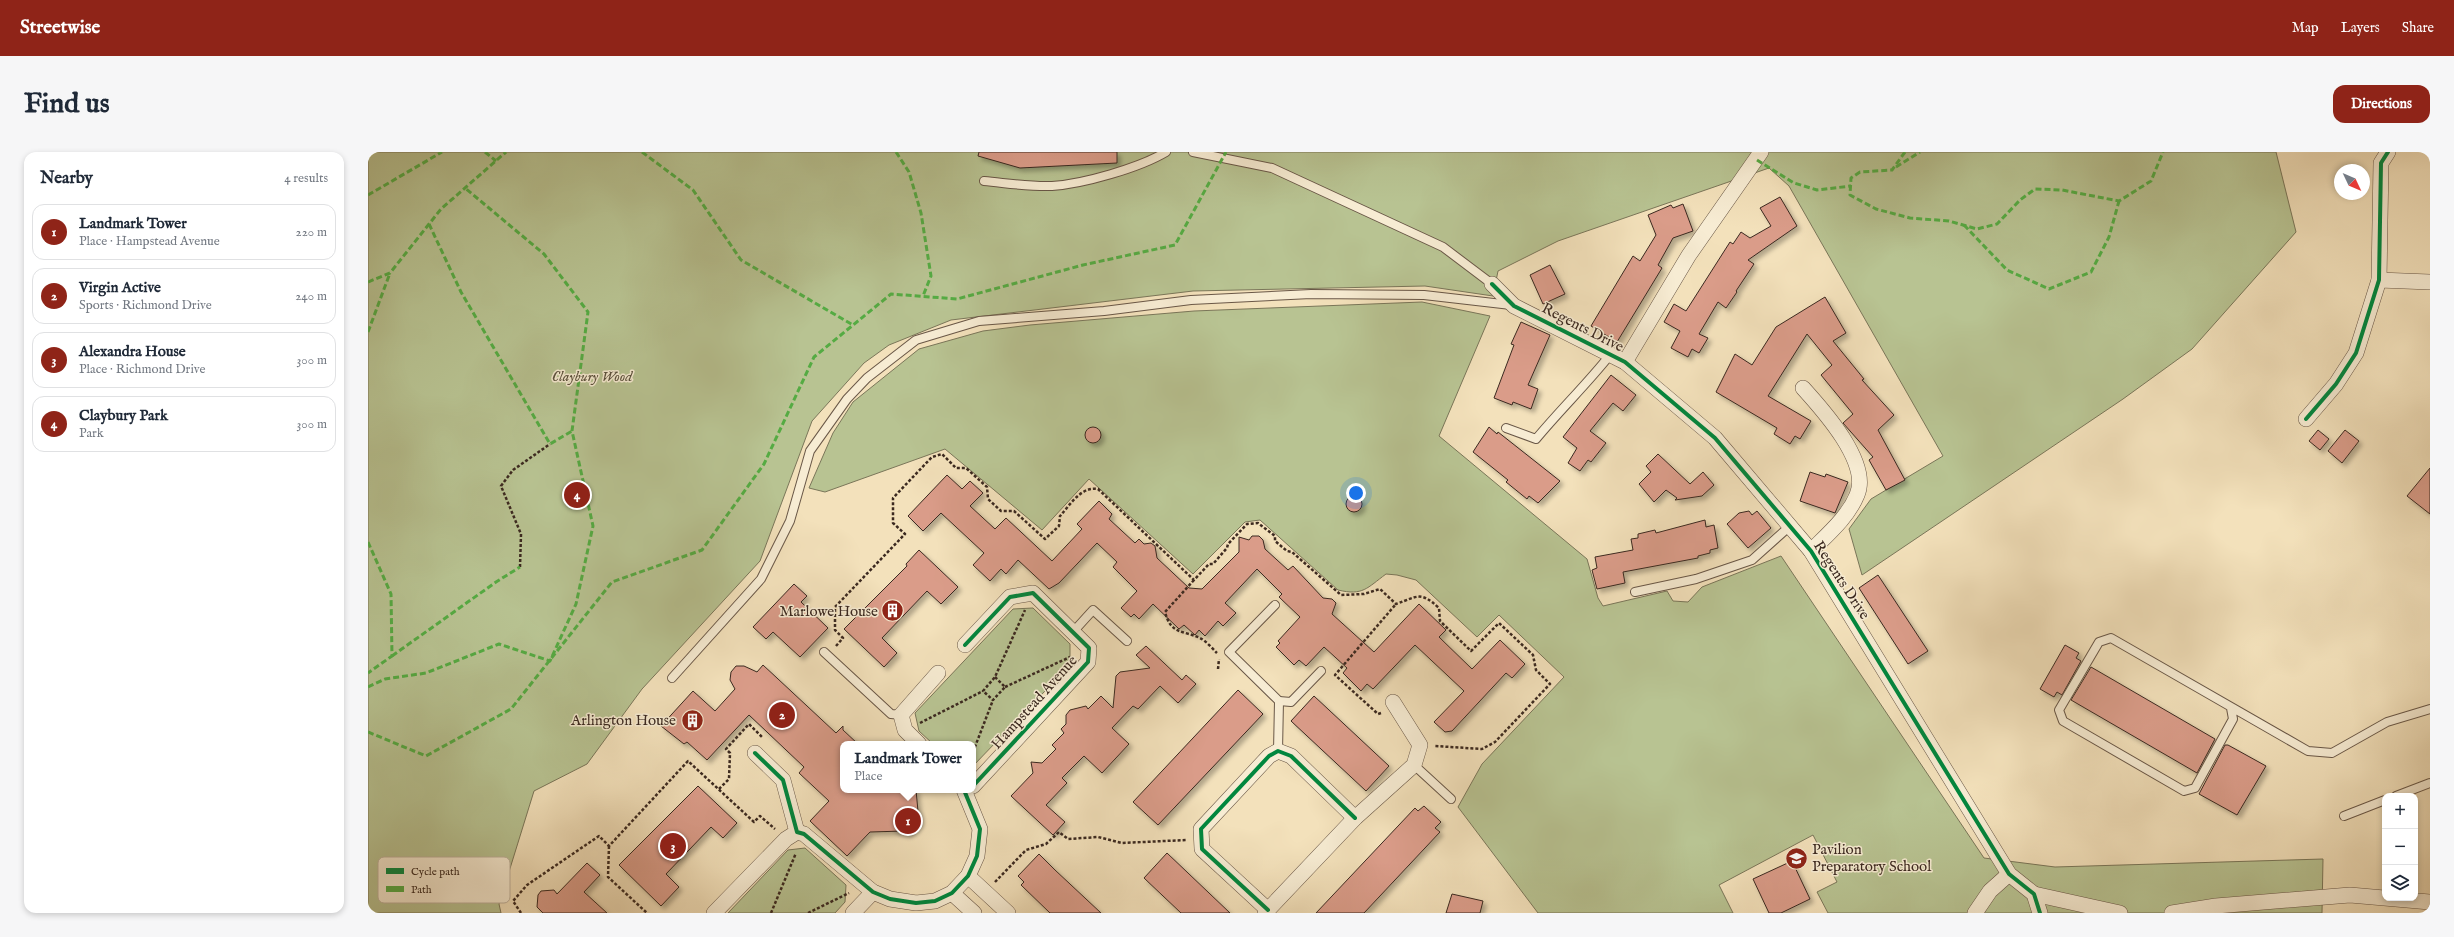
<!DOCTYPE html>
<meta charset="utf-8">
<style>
body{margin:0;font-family:"IM FELL English",serif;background:#f6f6f7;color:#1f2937}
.controls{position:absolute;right:12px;bottom:12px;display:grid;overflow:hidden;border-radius:8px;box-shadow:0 2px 6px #0003}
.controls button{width:36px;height:36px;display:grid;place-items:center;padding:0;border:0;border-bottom:1px solid #e0e1e3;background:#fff;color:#1f2937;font:20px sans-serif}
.compass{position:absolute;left:1966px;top:12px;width:36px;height:36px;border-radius:50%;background:#fff;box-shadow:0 2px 6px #0003;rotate:134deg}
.you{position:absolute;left:988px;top:341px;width:14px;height:14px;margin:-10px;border:3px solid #fff;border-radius:50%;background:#1a73e8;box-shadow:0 0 0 6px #1a73e833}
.badge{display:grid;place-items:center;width:26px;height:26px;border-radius:50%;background:#8f2418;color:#fff;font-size:13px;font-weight:700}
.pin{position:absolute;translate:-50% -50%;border:2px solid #fff;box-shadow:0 1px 4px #0006}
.popup{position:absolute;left:472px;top:589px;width:136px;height:52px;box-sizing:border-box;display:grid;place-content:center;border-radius:8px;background:#fff;filter:drop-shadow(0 1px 3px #0005);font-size:13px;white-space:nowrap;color:#747a83}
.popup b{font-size:15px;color:#1f2937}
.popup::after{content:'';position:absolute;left:50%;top:100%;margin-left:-8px;border:8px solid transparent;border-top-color:#fff}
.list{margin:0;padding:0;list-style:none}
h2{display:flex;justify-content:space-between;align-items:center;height:52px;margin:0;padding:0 16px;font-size:17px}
h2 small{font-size:13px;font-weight:400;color:#747a83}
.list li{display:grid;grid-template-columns:26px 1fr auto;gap:12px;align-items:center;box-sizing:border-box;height:56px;margin:0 8px 8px;padding:0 8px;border:1px solid #e0e1e3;border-radius:12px}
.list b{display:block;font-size:15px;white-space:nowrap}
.list p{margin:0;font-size:13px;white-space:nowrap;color:#747a83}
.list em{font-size:13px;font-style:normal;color:#747a83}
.icon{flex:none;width:22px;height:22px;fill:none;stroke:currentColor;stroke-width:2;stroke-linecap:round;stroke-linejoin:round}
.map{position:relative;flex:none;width:2062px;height:761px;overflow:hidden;border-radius:12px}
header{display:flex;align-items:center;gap:24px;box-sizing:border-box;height:56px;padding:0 20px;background:#8f2418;color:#fff}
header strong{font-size:19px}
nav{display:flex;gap:22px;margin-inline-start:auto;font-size:14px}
.intro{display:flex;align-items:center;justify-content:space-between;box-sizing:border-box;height:96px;padding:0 24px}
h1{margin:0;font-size:28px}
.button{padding:10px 18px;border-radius:12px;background:#8f2418;color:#fff;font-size:14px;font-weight:700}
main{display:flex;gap:24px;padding:0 24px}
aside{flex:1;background:#fff;border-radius:12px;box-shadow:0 2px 6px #0003}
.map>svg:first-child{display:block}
.green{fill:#b8c392;stroke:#7a7659}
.building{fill:#da9c89;stroke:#3b2920;filter:url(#shadow)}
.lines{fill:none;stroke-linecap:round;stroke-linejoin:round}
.service-casing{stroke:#695747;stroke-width:10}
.minor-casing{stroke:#695747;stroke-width:16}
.path{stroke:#3b2920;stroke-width:2.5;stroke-dasharray:3 2;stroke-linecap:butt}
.service{stroke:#f7ecd3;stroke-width:8}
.minor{stroke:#f7ecd3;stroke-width:15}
.quiet{stroke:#55ab43;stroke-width:3;stroke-dasharray:6 3;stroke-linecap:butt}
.cycleway-casing{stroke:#f7ecd3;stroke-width:6}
.cycleway{stroke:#00873e;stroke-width:4}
.labels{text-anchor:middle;stroke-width:3;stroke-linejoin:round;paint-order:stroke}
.street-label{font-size:15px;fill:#3b2920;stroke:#f7ecd3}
.park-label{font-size:15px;font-style:italic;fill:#5a503c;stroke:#f7ecd3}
.poi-label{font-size:15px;fill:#3b2920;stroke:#f7ecd3;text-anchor:end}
.key{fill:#f7ecd3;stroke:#bfb29d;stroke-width:1}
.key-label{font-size:11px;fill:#3b2920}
</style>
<header>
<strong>Streetwise</strong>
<nav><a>Map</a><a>Layers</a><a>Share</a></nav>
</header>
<div class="intro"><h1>Find us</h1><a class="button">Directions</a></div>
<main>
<aside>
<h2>Nearby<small>4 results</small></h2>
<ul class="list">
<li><span class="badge">1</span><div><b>Landmark Tower</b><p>Place · Hampstead Avenue</p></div><em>220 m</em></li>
<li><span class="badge">2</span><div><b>Virgin Active</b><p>Sports · Richmond Drive</p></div><em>240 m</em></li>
<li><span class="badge">3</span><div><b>Alexandra House</b><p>Place · Richmond Drive</p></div><em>300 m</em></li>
<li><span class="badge">4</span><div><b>Claybury Park</b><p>Park</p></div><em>300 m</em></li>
</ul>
</aside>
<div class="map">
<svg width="2062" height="761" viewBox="0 0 2062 761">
<defs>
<filter id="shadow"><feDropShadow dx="3.5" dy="3.5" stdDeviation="2" flood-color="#0004"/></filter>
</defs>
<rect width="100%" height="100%" fill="#f3e1bb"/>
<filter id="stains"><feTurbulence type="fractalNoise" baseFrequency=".005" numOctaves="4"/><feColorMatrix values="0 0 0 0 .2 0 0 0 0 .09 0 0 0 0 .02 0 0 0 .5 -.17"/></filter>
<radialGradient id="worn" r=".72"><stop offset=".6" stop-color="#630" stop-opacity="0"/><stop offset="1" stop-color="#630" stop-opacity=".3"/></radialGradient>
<g class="green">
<polygon points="0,0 1908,0 1928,80 1824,197 1755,247 1494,423 1481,377 1503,347 1575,304 1421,34 1401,16 1190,89 1130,119 1125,144 1057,134 825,139 583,168 521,193 496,211 444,269 392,409 274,537 219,612 166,639 131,752 133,761 0,761"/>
<path d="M1054 150 1122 164 1071 284 1219 407 1230 446 1235 454 1299 439 1305 449 1320 450 1334 435 1413 404 1616 706 1687 715 1955 707 1954 761H1460L1449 740 1469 730 1445 683 1351 733 1365 761H1170L1090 655 1114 612 1196 525 1131 463 1109 485 1048 428 1029 423 1018 422C999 436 995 444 970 438L892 368 877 370 825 422 721 327 674 378 577 297 457 340 441 336 465 281 485 250 551 197 615 179 662 173 826 159Z"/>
<polygon points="665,456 702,492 702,513 605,614 605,592 565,592 551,579 547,561 645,457"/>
<polygon points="437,696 478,733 477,750 467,761 360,761 420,698"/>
</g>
<g class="building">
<polygon points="611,0 749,0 749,11 652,16 610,4"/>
<polygon points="1412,45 1429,74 1380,108 1386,112 1368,139 1369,140 1358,156 1350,150 1331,182 1340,186 1331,201 1324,197 1320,205 1303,196 1312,179 1296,170 1306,152 1318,159 1362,90 1365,92 1373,80 1382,86 1403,74 1392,56"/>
<polygon points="1315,52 1325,79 1305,86 1290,113 1294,116 1249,190 1223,174 1265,104 1272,109 1288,83 1280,63 1303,53 1305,56"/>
<polygon points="1182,113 1197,142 1175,152 1162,123"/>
<polygon points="1457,145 1478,181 1465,189 1496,227 1494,228 1526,263 1510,278 1537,328 1518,338 1501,308 1505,305 1475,271 1485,262 1453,223 1464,213 1439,182 1400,244 1443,269 1432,287 1427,284 1422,292 1406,282 1409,276 1348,240 1367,202 1384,213 1408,175"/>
<polygon points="1153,170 1182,183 1160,233 1170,237 1163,257 1145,250 1144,253 1126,246 1146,193 1143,192"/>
<polygon points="1243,223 1268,243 1255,259 1245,251 1222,279 1238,291 1223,310 1220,308 1212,319 1200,311 1209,296 1195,285"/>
<circle cx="725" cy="283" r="8"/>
<polygon points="1121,275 1129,282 1130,280 1192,329 1170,351 1161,344 1159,347 1138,330 1140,328 1105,300"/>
<polygon points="1950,278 1961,287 1952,298 1941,289"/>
<polygon points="1977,278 1991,289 1974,311 1960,299"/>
<polygon points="1290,302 1322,332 1335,320 1346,333 1334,344 1307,348 1309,346 1298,338 1286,350 1271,332 1283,320 1278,314"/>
<polygon points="2062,316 2062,362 2039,344"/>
<polygon points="1442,320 1457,325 1458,322 1480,330 1467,361 1432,349"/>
<polygon points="579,323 594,337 602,329 615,341 602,354 627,377 638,366 684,409 714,377 709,372 731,349 744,362 741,367 767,391 771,387 776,392 783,391 787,394 789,406 821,436 834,437 871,400 871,385 881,388 884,384 891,384 895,388 897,397 920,418 925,414 955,446 964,447 968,451 964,462 1006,500 1051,452 1078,478 1071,485 1104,517 1132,488 1157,512 1144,526 1138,521 1084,579 1077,580 1066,570 1096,539 1047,493 1005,537 999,532 993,539 975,521 979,516 956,495 938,514 931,508 926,513 908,495 912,491 910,489 932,465 911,445 914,442 889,417 857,451 868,461 855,474 850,469 837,484 831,478 827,483 816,473 811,477 785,452 771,467 766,462 763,465 753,456 769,439 745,415 749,410 729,391 691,431 681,437 650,408 638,422 633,417 622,429 605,413 616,401 573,361 555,379 540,364"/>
<circle cx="986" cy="352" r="8"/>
<polygon points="1381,359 1384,363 1389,359 1403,376 1380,396 1359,372 1371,361"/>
<polygon points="1337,368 1338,375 1346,373 1350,396 1342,398 1342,401 1330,404 1330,406 1255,420 1257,431 1229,437 1224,418 1229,416 1227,405 1265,398 1263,387 1270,386 1270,382 1287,378 1288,381"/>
<polygon points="551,398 590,435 573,452 559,439 514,486 529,501 516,515 476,477 539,414 538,412"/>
<polygon points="1510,423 1560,499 1540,512 1491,436"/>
<polygon points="426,432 439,444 433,450 460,476 432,505 405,480 398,487 385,475"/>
<polygon points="1697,493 1711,501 1708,506 1713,509 1694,543 1689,540 1686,545 1672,537"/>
<polygon points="778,494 814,528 818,523 828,532 810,551 792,534 770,557 765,554 744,576 761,592 734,621 716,604 694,626 699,631 678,653 697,670 685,683 643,644 665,621 663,610 674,611 688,597 684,593 696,581 693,577 698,572 698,563 702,558 718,554 720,557 733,544 745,556 748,524 752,520 782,516 768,503"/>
<polygon points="395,513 468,581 475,574 475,578 490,592 475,592 475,638 548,638 551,670 539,682 536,679 502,680 479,704 442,669 461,649 431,621 436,615 381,563 339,608 319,590 316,592 293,574 325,539 347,559 367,537 362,528 363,520 368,514 376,514 389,520"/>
<polygon points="1723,515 1847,587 1829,621 1703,548"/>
<polygon points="870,538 895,562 790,673 765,650"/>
<polygon points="946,544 1021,614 998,639 923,569"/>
<polygon points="1857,593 1860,593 1898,614 1869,663 1831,642"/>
<polygon points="330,634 369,671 355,686 343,675 298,722 311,735 293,754 251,713"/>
<polygon points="1056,654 1073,670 1067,676 1072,680 996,761 948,761 1047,656 1050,659"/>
<polygon points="799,701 862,761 813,761 776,726"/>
<polygon points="671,702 687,718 733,761 682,761 653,733 656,730 650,724"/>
<polygon points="1424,709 1442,747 1413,761 1401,761 1385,727"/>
<polygon points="219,711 232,723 216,740 239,761 175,761 169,755 170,743 173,739 186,738 189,742"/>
<polygon points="1084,742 1115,749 1112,761 1078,761"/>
</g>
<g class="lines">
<defs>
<g id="service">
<polyline points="825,0 904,16 1075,95 1124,132"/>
<path d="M616 29C638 31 662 35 684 34 715 32 771 16 798 0"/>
<path d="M1138 276 1168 287C1192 258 1219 232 1242 203"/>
<polyline points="1267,440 1328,427 1384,408 1422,374"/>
<polyline points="907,453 861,500 911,549 910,599"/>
<polyline points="705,480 725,458 759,489"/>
<polyline points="456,500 523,562 533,563"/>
<polyline points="304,526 393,427 422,369 442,299 479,247 499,226 548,188 611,169 736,159 823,148 943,142 1056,143 1143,153"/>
<polyline points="911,549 923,550 953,519"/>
<polyline points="1863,556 1865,567 1827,636 1816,639 1695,569 1691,558 1731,490 1743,486 1940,599 1964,601 2019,570 2062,557"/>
<polyline points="1046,613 1083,647"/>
<polyline points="2028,644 2062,631"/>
<polyline points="1976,664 2017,648"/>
</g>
<g id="minor">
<polyline points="2011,128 2062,130"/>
<polyline points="1124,132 1146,154 1257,210 1347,286 1443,399 1641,722 1666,742 1672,761"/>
<polyline points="1257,210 1321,103 1393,0"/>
<path d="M1435 236C1455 258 1503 311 1489 343 1480 365 1460 382 1443 399"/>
<polyline points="1938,267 1968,232 1988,201 2011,128 2013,11 2020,0"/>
<polyline points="597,493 642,445 665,441 721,496 720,510 605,634"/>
<polyline points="551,592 537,578 533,563 570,521"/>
<polyline points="387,601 415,628 429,680 436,682 505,740 522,747 548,751 567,749 584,741 600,724 609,704 612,677 596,638"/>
<polyline points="600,724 640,761"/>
<polyline points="584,741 606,761"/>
<polyline points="1666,742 1752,761"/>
<polyline points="900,758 834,697 833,677 901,604 910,599 923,604 987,666"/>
<polyline points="346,761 418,687 429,680"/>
<polyline points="485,761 505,740"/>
<polyline points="897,761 987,666 1046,613 1052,593 1025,550"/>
<polyline points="1607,761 1622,739 1641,722"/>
<polyline points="1804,761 1848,754 1982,743 2062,750"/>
</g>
</defs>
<use href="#service" class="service-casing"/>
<use href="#minor" class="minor-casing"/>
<g class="path">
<polyline points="152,415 153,382 133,334 145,318 182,292"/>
<path d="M826 428 797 460C803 483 815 478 832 486 838 489 844 496 849 501"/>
<path d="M468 494 475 486 467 478V455L537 382 525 371V346L564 305 574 302 588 316H598L619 335 620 347 633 359H646L677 387 691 374 692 364C702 353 713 334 730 337L826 428 841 412H845L859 396 860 392 879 372 890 371 907 384V389L919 399 924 400 973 443 996 442 1012 437 1028 452C1051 444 1052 439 1071 456L1072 469 1103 499 1131 471 1165 503 1168 518 1182 532 1127 590 1114 597 1067 594"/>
<polyline points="850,517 851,507"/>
<polyline points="627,525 637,535 625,548 615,539 627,525 657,458"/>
<polyline points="637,535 702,505"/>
<polyline points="1013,561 1010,562 967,523 1028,452"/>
<polyline points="552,571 615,539"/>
<polyline points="605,600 625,548"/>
<polyline points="351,637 361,627 362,601 358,597 381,572 395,586"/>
<polyline points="241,694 240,725 279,761"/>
<polyline points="627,730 658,698 678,692 691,680 700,687 730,685 754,691 818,688"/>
<polyline points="153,761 145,749 159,733 231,684 241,694 320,609 386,670 392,664 407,677"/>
<polyline points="403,761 428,701"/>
<polyline points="440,761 481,741"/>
</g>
<use href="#service" class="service"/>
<use href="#minor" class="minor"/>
<g class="quiet">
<polyline points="117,0 128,9"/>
<polyline points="274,0 325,38 373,108 485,173"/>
<polyline points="528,0 541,20 553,61 563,124 555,144"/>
<polyline points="1537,0 1524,18 1492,20 1483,26 1482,43 1508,57 1542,66 1581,69 1609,77 1629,72 1652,48 1667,37 1694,38 1751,49 1783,29 1795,0"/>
<polyline points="1389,8 1426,31 1449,38 1483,34"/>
<polyline points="1528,15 1552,0"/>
<polyline points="0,43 74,0"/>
<polyline points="61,72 93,140 182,292 204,279"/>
<polyline points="1596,73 1639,118 1681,137 1723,120 1741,85 1751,49"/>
<polyline points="0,130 22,121 73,57 138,0"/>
<polyline points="0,180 22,121"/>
<polyline points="0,390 23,442 24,504 0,521"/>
<polyline points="24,504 128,430 152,415"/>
<polyline points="0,535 17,527 58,521 131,492 182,509 208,452 225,374 204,279 220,160 176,102 97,36"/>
<polyline points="0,580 58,604 143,557 244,430 334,398 396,312 446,205 523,142 589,147 715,113 807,93 858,0"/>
</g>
<defs>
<g id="cycleway">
<polyline points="1124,132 1146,154 1257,210 1347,286 1443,399 1641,722 1666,742 1672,761"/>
<polyline points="1938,267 1968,232 1988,201 2011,128 2013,11 2020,0"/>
<polyline points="597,493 642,445 665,441 721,496 720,510 605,634"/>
<polyline points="387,601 415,628 429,680 436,682 505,740 522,747 548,751 567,749 584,741 600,724 609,704 612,677 596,638"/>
<polyline points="900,758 834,697 833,677 901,604 910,599 923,604 987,666"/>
</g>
</defs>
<use href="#cycleway" class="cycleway-casing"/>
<use href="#cycleway" class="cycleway"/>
</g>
<defs>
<symbol id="building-disc" viewBox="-11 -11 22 22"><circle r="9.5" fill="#8f2418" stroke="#f7ecd3"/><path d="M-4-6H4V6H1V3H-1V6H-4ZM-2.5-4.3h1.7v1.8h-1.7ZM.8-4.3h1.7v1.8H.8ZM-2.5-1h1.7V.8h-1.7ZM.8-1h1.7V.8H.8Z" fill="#fff"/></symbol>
<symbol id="school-disc" viewBox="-11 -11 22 22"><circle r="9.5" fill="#8f2418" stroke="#f7ecd3"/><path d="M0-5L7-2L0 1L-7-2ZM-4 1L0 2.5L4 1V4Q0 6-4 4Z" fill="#fff"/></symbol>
</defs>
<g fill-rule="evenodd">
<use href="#building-disc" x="512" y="446" width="25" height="25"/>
<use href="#building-disc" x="312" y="556" width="25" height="25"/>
<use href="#school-disc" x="1416" y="694" width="25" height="25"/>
</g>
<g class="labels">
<g class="street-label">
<text transform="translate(1215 175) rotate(27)" y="5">Regents Drive</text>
<text transform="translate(1474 428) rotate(57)" y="5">Regents Drive</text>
<text transform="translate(666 550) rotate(-48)" y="5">Hampstead Avenue</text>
</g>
<g class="park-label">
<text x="224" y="229">Claybury Wood</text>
</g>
<g class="poi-label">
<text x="510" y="464">Marlowe House</text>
<text x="308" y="573">Arlington House</text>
<text x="1444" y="702" text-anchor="start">Pavilion<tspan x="1444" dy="17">Preparatory School</tspan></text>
</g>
</g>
<rect x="10" y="705" width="132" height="46" rx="6" class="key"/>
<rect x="18" y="716" width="18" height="6" fill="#00873e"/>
<rect x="18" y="734" width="18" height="6" fill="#55ab43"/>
<g class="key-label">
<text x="43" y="723">Cycle path</text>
<text x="43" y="741">Path</text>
</g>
<rect width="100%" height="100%" filter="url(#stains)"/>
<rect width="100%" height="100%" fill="url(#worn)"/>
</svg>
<div class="controls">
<button>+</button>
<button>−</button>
<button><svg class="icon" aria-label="layers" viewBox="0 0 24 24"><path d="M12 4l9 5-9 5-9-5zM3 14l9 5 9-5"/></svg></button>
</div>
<svg class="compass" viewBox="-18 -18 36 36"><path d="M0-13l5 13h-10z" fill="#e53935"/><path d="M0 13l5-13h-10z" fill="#747a83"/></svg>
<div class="you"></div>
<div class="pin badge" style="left:540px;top:669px">1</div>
<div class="popup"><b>Landmark Tower</b>Place</div>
<div class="pin badge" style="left:414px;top:563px">2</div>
<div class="pin badge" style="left:305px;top:694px">3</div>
<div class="pin badge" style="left:209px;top:343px">4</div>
</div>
</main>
